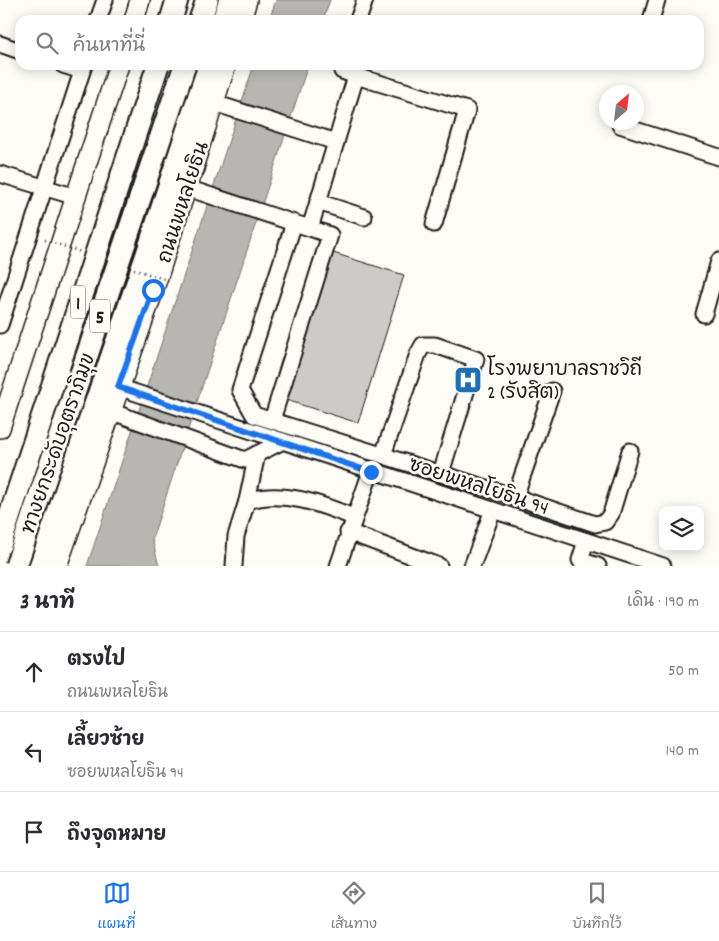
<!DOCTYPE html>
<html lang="th">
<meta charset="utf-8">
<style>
body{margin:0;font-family:Dekko,"Playpen Sans Thai",sans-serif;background:#f2f2f3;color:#2b2b33}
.controls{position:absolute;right:15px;bottom:15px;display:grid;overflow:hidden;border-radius:10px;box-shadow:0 2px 12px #0003}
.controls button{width:45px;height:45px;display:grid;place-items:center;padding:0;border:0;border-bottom:1px solid #e1e1e2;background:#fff;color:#2b2b33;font:25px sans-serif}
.compass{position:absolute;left:599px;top:85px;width:45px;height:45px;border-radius:50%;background:#fff;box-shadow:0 2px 12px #0003;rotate:28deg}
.stop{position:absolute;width:15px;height:15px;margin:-11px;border:4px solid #1a73e8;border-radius:50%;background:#fff}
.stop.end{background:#1a73e8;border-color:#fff;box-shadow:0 1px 5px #0008}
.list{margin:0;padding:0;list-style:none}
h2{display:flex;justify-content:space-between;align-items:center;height:65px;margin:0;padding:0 20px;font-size:21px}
h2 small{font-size:16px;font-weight:400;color:#7c7c81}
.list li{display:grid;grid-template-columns:32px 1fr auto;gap:15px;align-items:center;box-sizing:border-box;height:80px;padding:0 20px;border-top:1px solid #e1e1e2}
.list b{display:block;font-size:19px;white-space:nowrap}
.list p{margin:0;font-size:16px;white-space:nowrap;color:#7c7c81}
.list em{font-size:16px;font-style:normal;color:#7c7c81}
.icon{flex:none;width:28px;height:28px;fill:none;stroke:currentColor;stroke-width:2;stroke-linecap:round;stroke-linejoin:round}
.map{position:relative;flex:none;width:719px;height:566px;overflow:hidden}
.search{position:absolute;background:#fff;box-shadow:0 2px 12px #0003;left:15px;right:15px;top:15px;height:55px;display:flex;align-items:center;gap:12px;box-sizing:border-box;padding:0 18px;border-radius:15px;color:#7c7c81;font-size:19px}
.sheet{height:305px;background:#fff}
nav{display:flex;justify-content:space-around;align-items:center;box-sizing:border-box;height:70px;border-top:1px solid #e1e1e2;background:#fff;font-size:14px;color:#7c7c81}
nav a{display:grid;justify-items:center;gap:2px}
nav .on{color:#1a73e8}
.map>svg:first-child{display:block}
.water{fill:#b7b6b2;stroke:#797876}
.building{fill:#cccbc8;stroke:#1c1c1c}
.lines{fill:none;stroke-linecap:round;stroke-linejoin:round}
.minor-casing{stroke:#1c1c1c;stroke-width:19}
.major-casing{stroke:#1c1c1c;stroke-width:22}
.highway-casing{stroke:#1c1c1c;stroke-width:25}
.minor{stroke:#fdfcf7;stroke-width:15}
.major{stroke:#fdfcf7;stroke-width:19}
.highway{stroke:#fdfcf7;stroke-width:21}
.highway-bridge-casing{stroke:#1c1c1c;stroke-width:25;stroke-linecap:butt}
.path-bridge{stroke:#1c1c1c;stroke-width:2.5;stroke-dasharray:1 4;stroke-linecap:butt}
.highway-bridge{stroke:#fdfcf7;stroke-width:21}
.route{stroke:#1a73e8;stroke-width:6}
.labels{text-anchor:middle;stroke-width:5;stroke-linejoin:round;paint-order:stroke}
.shield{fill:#fdfcf7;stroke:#605f5e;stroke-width:1}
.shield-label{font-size:19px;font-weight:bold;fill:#1c1c1c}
.street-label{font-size:20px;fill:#1c1c1c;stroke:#fdfcf7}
.poi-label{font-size:20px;fill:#1c1c1c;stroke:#fdfcf7;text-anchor:start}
</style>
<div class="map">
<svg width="719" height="566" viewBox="0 0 719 566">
<rect width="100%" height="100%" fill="#fdfcf7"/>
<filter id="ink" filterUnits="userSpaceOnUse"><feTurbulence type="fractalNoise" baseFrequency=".02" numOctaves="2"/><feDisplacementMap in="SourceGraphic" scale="10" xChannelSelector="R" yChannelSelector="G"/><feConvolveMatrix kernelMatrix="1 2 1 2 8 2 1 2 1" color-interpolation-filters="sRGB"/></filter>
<g filter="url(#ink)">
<g class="water">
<polygon points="276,0 330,0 323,20 269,20"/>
<polygon points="254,65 308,65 152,539 159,566 87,566"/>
</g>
<polygon class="building" points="330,252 404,275 358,423 283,399"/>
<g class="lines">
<defs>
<g id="minor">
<polyline points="98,20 105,0"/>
<polyline points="358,20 365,0"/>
<polyline points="651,20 657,0"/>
<polyline points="0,44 20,51"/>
<polyline points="63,65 82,71"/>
<polyline points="356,76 467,110 434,224"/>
<polyline points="214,103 336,142 356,76 342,71 344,65"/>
<polyline points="620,125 719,157"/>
<polyline points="336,142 318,202 364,217"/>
<polyline points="0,174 76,197"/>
<polyline points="187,188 294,223"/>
<polyline points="318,202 310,228 294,223 240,390 254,415 515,497 552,391"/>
<polyline points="704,314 719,261"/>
<polyline points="0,325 84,65"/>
<polyline points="118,387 663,566"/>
<polyline points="110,411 245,460 283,441"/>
<polyline points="272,420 330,235 310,228"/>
<polyline points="383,455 418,354 423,345 435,345 476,359 441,473"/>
<polyline points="515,497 595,524 605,522 611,514 630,451"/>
<polyline points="247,501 257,454"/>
<polyline points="348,532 439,566"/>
<polyline points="586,541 580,560 598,566"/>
<path d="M234 566 236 536 247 501C281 489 321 504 353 517"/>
<polyline points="338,566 371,471"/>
<polyline points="472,566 493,510"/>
</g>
<g id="major">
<polyline points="134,20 140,0"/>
<polyline points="241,20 247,0"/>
<polyline points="0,428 119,65"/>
<polyline points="57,566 152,295 226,65"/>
</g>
<g id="highway">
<polyline points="171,20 177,0"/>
<polyline points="200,20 207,0"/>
<polyline points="223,20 230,0"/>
<polyline points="174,204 194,167"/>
<polyline points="39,566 147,254 208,65"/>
</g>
</defs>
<use href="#minor" class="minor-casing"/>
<use href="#major" class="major-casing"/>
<use href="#highway" class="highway-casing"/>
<use href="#minor" class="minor"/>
<use href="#major" class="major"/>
<use href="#highway" class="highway"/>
<defs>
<g id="highway-bridge">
<polyline points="0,545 158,65"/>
<polyline points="16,566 185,65"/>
</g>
</defs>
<use href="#highway-bridge" class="highway-bridge-casing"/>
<g class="path-bridge">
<polyline points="45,240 81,252"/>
<polyline points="134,269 170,281"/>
</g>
<use href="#highway-bridge" class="highway-bridge"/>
</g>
</g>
<g class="lines" filter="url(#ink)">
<polyline class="route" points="153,290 118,387 371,472"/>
</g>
<defs>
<symbol id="hospital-square" viewBox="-11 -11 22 22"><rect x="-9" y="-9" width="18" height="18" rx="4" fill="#1f6fb2" stroke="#fdfcf7"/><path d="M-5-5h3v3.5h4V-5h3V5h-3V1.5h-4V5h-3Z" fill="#fff"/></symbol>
</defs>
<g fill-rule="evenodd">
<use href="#hospital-square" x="452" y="364" width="32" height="32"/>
</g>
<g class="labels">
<g class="shield">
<rect x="70.5" y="285.5" width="15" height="33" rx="4"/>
<rect x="90" y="299.5" width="20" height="33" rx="4"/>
</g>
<g class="shield-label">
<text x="78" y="309">1</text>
<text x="100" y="323">5</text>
</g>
<g class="street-label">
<text transform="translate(182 202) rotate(-72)" y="7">ถนนพหลโยธิน</text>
<text transform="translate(57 443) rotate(-71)" y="7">ทางยกระดับอุตราภิมุข</text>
<text transform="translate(479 485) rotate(18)" y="7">ซอยพหลโยธิน 94</text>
</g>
<g class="poi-label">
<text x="487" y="375">โรงพยาบาลราชวิถี<tspan x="487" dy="23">2 (รังสิต)</tspan></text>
</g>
</g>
</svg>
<div class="controls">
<button><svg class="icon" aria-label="layers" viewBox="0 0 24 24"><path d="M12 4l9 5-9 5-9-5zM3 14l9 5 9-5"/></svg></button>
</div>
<svg class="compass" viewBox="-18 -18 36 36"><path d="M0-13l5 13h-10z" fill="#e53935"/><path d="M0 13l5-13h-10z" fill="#7c7c81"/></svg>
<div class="stop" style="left:153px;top:290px"></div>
<div class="stop end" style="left:371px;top:472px"></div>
<div class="search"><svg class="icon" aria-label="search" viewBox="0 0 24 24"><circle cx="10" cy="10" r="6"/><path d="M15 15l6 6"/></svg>ค้นหาที่นี่</div>
</div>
<section class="sheet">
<h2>3 นาที<small>เดิน · 190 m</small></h2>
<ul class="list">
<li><svg class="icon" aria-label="ahead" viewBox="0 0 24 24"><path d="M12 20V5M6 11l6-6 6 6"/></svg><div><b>ตรงไป</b><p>ถนนพหลโยธิน</p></div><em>50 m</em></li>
<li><svg class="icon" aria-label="left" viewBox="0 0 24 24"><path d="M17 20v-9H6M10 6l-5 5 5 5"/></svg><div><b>เลี้ยวซ้าย</b><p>ซอยพหลโยธิน 94</p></div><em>140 m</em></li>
<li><svg class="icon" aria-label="arrive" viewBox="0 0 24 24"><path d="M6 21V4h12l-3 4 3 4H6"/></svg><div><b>ถึงจุดหมาย</b></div></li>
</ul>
</section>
<nav>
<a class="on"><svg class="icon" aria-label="map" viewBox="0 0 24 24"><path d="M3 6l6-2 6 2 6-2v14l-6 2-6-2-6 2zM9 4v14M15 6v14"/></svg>แผนที่</a>
<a><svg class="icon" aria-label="directions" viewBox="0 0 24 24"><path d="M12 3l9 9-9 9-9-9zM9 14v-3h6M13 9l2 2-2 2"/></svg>เส้นทาง</a>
<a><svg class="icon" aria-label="saved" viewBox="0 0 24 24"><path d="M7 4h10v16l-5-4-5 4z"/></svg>บันทึกไว้</a>
</nav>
